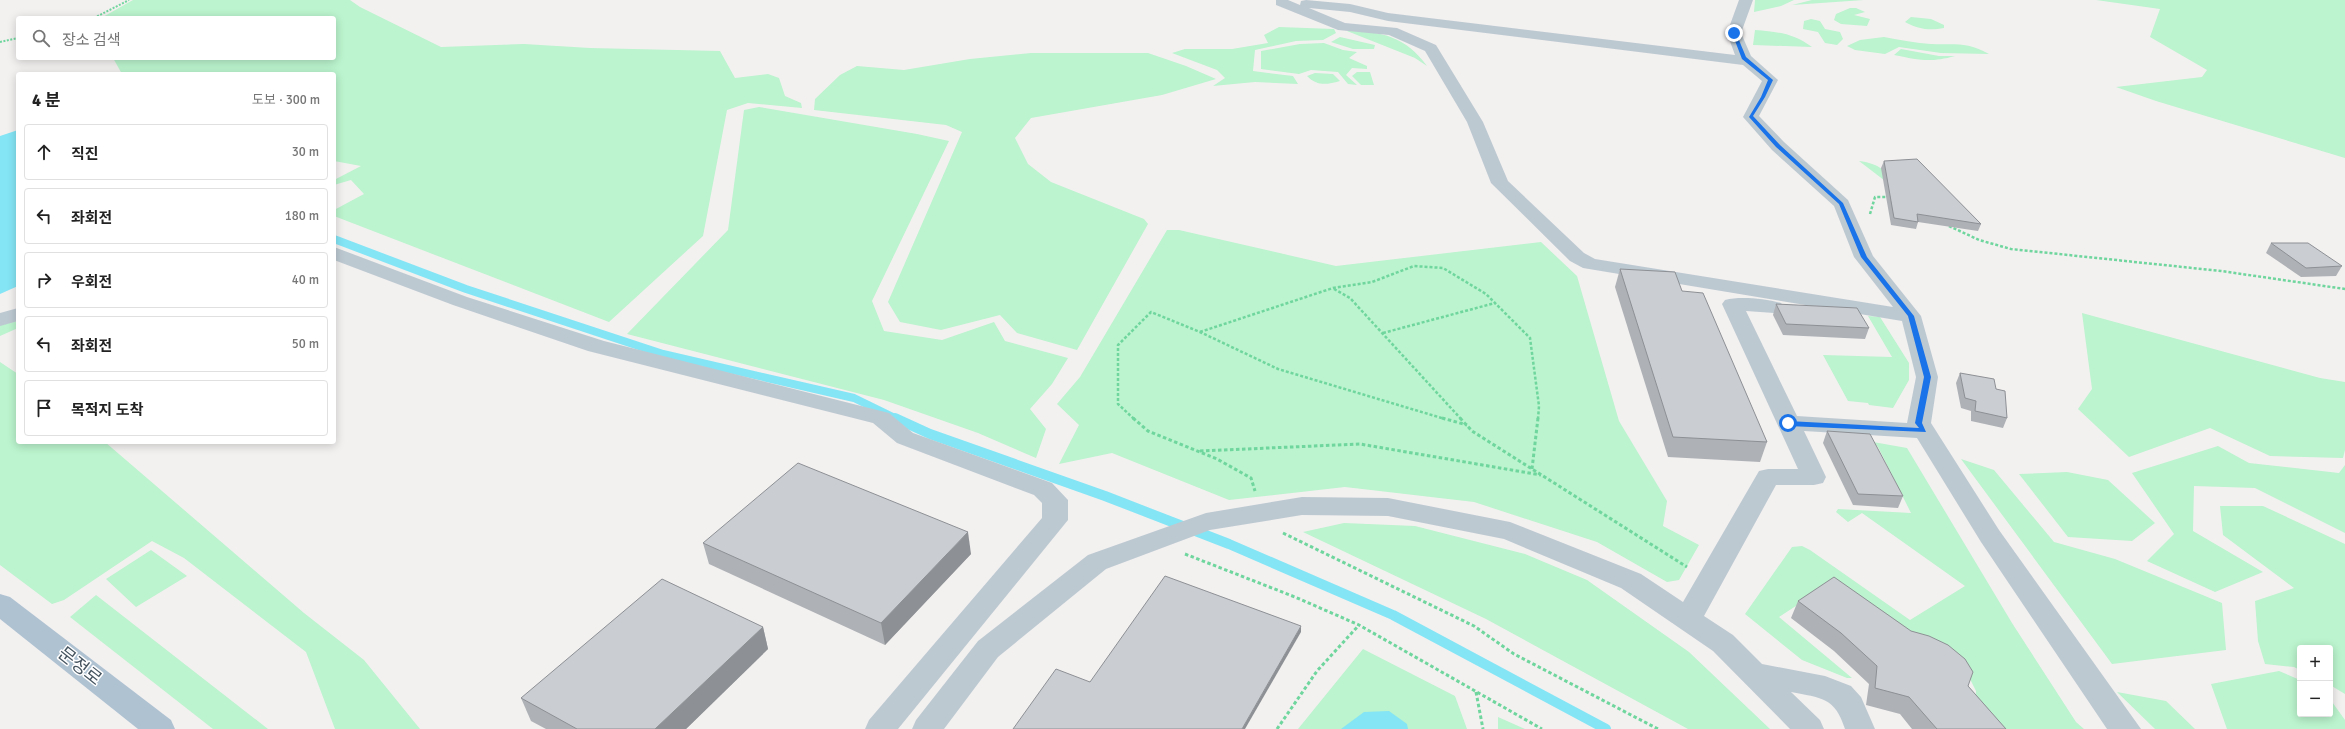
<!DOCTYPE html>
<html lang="ko">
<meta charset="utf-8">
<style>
body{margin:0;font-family:Signika,"Noto Sans KR",sans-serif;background:#f6f6f6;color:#222}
.controls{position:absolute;right:12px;bottom:12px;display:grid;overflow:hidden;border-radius:4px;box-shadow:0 2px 10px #0003}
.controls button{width:36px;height:36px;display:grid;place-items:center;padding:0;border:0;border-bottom:1px solid #e0e0e0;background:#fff;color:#222;font:20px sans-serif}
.stop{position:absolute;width:12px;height:12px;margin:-9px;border:3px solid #1a73e8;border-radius:50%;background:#fff}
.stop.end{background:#1a73e8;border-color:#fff;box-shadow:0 1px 4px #0008}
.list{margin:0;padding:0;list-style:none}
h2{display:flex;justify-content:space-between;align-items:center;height:52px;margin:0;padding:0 16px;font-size:17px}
h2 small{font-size:13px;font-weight:400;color:#767676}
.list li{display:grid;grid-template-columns:26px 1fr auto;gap:12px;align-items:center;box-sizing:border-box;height:56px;margin:0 8px 8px;padding:0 8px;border:1px solid #e0e0e0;border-radius:4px}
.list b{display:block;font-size:15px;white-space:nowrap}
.list em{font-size:13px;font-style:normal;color:#767676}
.icon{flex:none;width:22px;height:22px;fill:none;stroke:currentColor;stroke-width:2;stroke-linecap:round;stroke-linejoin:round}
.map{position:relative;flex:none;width:2345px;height:729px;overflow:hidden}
.search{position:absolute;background:#fff;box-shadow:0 2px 10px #0003;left:16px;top:16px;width:320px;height:44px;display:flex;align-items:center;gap:10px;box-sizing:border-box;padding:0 14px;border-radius:4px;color:#767676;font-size:15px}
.panel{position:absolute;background:#fff;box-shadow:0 2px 10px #0003;left:16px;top:72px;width:320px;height:372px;border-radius:4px}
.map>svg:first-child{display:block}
.green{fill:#bbf4ce}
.water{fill:#84e5f5}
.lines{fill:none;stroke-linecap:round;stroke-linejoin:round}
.stream-far1{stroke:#84e5f5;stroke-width:8}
.stream{stroke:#84e5f5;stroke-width:10}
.path-far2{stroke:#6fd69d;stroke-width:2;stroke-dasharray:2 1.5;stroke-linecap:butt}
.path-far1{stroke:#6fd69d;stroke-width:2.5;stroke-dasharray:3 2;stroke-linecap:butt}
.path{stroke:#6fd69d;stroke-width:3;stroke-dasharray:3.5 2.5;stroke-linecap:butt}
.minor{fill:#bdc9d1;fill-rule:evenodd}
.major{fill:#aec2d2;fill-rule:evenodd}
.wall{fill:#aeb1b5}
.shaded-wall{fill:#8d9094}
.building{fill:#caced3;stroke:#8d9094}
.route{fill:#1a73e8}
.labels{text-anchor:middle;stroke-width:3;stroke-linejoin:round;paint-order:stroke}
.near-street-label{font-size:18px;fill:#465560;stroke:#fff}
</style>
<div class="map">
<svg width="2345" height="729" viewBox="0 0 2345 729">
<rect width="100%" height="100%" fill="#f3f0f0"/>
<g class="green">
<polygon points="133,0 350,0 360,7 441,47 524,44 590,48 720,51 735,78 768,74 779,78 785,96 801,103 802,108 748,103 727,110 703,236 609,322 334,216 334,210 364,194 351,180 334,185 334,180 361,166 334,161 334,74 122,74 113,58 334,58 334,18 101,18"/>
<polygon points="1755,0 1794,0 1781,6 1754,12"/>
<polygon points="1812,0 1864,0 1792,5"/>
<polygon points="2096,0 2345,0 2345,158 2156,101 2116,87 2202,77 2207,70 2150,37 2160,9"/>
<polygon points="1850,8 1856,8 1865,12 1854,15 1870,19 1867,26 1841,24 1834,20 1836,14"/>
<path d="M1911 17 1931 19 1944 25V28C1929 31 1918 29 1905 22Z"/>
<polygon points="1811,19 1820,21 1825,29 1840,32 1843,39 1837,45 1825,43 1818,32 1803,29 1804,21"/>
<polygon points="1279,27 1334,29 1336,33 1323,40 1296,41 1255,50 1253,71 1293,76 1298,84 1255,82 1213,86 1225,78 1217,70 1172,53 1185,49 1232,49 1268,43 1264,35"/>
<path d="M1755 30C1778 32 1793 33 1812 47L1753 45Z"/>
<path d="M1347 31C1382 31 1406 37 1427 66L1415 58Z"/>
<polygon points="1340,37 1375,45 1374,49 1353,49 1331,42"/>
<path d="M1884 37C1900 40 1916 43 1931 44 1955 45 1966 41 1989 54L1941 53 1899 47 1885 54 1855 50 1847 46 1860 40Z"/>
<polygon points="1324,43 1343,50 1357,52 1349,58 1367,66 1367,69 1352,68 1346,75 1357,85 1348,84 1338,72 1311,70 1299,74 1261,69 1261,51 1300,44"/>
<path d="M1901 49 1939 56H1955C1929 63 1920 60 1894 55Z"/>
<polygon points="1031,53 1148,53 1186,66 1216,79 1162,95 1031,118 1015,138 1028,164 1051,182 1144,219 1148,224 1077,350 1017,333 1000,315 941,330 900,322 888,302 962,132 946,125 814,110 815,99 840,75 857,66 904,70 970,59"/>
<polygon points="1357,72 1370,72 1374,85 1361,85 1352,76"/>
<path d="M1315 73 1333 74 1340 81C1326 85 1317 86 1307 76Z"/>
<polygon points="759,107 917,134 949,141 872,301 884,331 942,340 994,322 1005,341 1068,358 1052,384 1030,409 1046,429 1036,458 978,433 884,400 627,334 728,230 744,110"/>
<path d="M1859 161C1881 164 1887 171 1897 190Z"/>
<polygon points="1167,230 1179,230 1336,266 1541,242 1577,276 1619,421 1667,501 1663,526 1699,545 1679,580 1667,582 1597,542 1474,502 1345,487 1229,500 1112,453 1059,464 1079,425 1057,404 1080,377"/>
<polygon points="2082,313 2320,378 2345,382 2345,450 2343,458 2270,456 2210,428 2129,457 2078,409 2092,389"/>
<polygon points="1868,316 1880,317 1909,363 1909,380 1893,408 1869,405 1868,403 1848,401 1823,355 1892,357"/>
<polygon points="18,321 18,328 0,336 0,325"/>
<polygon points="0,362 18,374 18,442 105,442 304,613 364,660 420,729 335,729 306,652 184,558 152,541 64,600 52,604 0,565"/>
<polygon points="1873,442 1907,448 2012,623 2076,722 2084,729 1988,729 1975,710 1976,691 1967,673 1825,587 1779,617 1852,678 1847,678 1802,660 1745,614 1792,547 1802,546 1810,550 1910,620 1965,586 1862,513 1848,522 1836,512 1838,509 1911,513 1878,447"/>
<polygon points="2218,446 2249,463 2339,473 2345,465 2345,533 2255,488 2194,486 2193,531 2263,572 2215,592 2147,561 2174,534 2132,473"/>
<polygon points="1961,459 1994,470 2054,542 2115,559 2222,603 2226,650 2112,664"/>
<polygon points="2067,472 2108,480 2155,523 2132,541 2068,537 2019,474"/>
<polygon points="2220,506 2263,506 2345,544 2345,694 2330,685 2330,648 2300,648 2300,670 2294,667 2265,664 2258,641 2255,601 2294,588 2223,535"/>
<polygon points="1344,523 1415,526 1525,554 1587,580 1689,652 1770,729 1688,729 1486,619 1303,532"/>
<polygon points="151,550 187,576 136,607 106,579"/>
<polygon points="96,595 268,729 213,729 70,617"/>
<polygon points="1363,649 1455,696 1467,729 1298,729"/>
<polygon points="2279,671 2300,680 2300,714 2330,714 2330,699 2345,720 2345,729 2227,729 2211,684"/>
<polygon points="2117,692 2166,701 2195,729 2155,729"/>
<polygon points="1498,717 1525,729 1498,729"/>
</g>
<g class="water">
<polygon points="18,130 18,286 0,294 0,136"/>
<polygon points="1389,711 1407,724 1408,729 1341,729 1364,712"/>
</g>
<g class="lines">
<polyline class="stream-far1" points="334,239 466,289 663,354 854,398 897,419"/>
<polyline class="stream" points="895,418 930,434 1105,496 1229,544 1393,615 1606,729"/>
<g class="path-far2">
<polyline points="94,18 129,0"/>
<polyline points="0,42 18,38"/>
</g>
<g class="path-far1">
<polyline points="1870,214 1875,197 1888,197"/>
<polyline points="1949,226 1979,240 2011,249 2221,271 2345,289"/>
<polyline points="1334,289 1350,298 1461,419"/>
<polyline points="1200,332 1333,288 1372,282 1414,266 1443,268 1486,294 1530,338 1539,406 1538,419"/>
<polyline points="1383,333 1495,303"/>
<polyline points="1134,419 1118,404 1118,345 1151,312 1200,332 1278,369 1445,419"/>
</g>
<g class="path">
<polyline points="1133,418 1148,431 1217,459 1251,478 1255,491"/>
<polyline points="1442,418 1467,425"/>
<polyline points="1460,418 1472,431 1687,567"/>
<polyline points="1200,451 1360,444 1541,475"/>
<polyline points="1532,469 1538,418"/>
<polyline points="1283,533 1474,626 1514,654 1658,729"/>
<polyline points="1185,554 1295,597 1359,625 1542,729"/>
<polyline points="1476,692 1483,729"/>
<polyline points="1277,729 1317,671 1359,625"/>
</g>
<g class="minor">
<path d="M1276 0H1288L1300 5 1301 1 1306 0 1350 4 1388 13 1735 55 1727 33 1739 0H1753L1741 33 1751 56 1778 80 1759 116 1784 142 1848 200 1873 256 1921 316 1938 377 1931 423 1999 530 2141 729H2107L1981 542 1917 438 1804 431 1826 477 1823 483 1814 485H1776L1704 616 1733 635 1762 664 1825 676 1851 686 1861 697 1875 729H1845C1835 697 1821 698 1791 692L1820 720 1824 729H1790L1713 651 1621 588 1504 539 1388 516 1302 515 1210 530 1106 569 998 657 944 729H912L916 720 978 641 1088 555 1206 513 1302 497 1388 498 1510 522 1641 574 1683 602 1759 471 1768 469H1798L1722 304 1725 300C1741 296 1765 299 1781 303L1784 307 1781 311 1774 313 1746 311 1797 416 1907 423 1916 377 1902 321 1583 268 1570 261 1491 183 1467 122 1425 51 1389 35 1338 30 1276 5ZM1309 8 1350 12 1388 21 1743 65 1762 81 1743 117 1772 150 1834 206 1854 257 1893 307 1595 259 1584 253 1508 181 1483 122 1436 45 1397 28 1345 23Z"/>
<polygon points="334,247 467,297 604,341 889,413 913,433 1052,483 1068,500 1068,520 898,729 865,729 869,720 1042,518 1042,503 1034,495 897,443 873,423 588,351 453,305 334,260"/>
<polygon points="18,308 18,321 0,326 0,313"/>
</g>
<polygon class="major" points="0,594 10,597 171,720 175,729 138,729 0,619"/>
</g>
<g class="wall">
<polygon points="1884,161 1981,224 1978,231 1918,222 1916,229 1891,225 1881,168"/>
<polygon points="2271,243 2342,266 2336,276 2301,277 2266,253"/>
<polygon points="1620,269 1682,291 1767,442 1760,462 1668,457 1615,287"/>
<polygon points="1776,304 1869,328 1865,339 1783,335 1773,315"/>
<polygon points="1960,373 1996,389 2007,418 2003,428 1971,421 1971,411 1961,408 1956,383"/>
<polygon points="1827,431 1903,496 1898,508 1853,505 1823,443"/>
<polygon points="703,543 971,554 885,645 709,564"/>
<polygon points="1798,601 1968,686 2006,729 1912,729 1900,714 1866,705 1869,684 1834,651 1791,618"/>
<polygon points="763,627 768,649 686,729 546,729 531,721 521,698"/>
</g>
<g class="shaded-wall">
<polygon points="968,532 971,554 885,645 881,623"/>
<polygon points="1301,626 1301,632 1245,729 1242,729"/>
<polygon points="763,627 768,649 686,729 655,729"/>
</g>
<g class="building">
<polygon points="1917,159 1981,224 1917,214 1918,222 1894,218 1884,161"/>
<polygon points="2271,243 2308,243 2342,266 2306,268"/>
<polygon points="1620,269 1675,272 1682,291 1703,293 1767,442 1673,437"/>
<polygon points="1776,304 1857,308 1869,328 1786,324"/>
<polygon points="1960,373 1994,379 1996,389 2005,391 2007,418 1975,411 1976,401 1965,398"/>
<polygon points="1827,431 1870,434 1903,496 1858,494"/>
<polygon points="798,463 968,532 881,623 703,543"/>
<polygon points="1165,576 1301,626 1242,729 1013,729 1056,669 1090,682"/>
<polygon points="1834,577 1911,631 1929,636 1948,645 1965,659 1973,672 1968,686 2006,729 1937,729 1909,697 1875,688 1877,666 1841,633 1798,601"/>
<polygon points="662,579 763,627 655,729 577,729 521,698"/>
</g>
<polygon class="route" points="1732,33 1736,33 1746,57 1773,80 1765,97 1753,116 1780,145 1843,203 1867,257 1914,316 1931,377 1922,423 1926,432 1788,426 1785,423 1788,421 1919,428 1915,423 1924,377 1908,316 1861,257 1839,204 1776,147 1749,117 1761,97 1768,80 1742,59"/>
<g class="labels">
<g class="near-street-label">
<text transform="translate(80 666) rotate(38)" y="6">문정로</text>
</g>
</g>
</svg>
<div class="controls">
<button>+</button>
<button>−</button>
</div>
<div class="stop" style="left:1788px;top:423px"></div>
<div class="stop end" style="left:1734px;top:33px"></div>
<div class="search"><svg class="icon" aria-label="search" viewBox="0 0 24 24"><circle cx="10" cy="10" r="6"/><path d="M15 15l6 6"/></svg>장소 검색</div>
<section class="panel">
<h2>4 분<small>도보 · 300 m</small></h2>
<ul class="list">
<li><svg class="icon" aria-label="ahead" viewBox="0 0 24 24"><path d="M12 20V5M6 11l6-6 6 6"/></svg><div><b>직진</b></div><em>30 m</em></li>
<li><svg class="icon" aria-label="left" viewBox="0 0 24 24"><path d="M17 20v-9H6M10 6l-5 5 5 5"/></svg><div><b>좌회전</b></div><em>180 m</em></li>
<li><svg class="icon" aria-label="right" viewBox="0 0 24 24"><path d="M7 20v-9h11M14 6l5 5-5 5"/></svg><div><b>우회전</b></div><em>40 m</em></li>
<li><svg class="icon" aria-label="left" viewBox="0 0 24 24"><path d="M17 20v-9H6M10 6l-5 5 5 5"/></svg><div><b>좌회전</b></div><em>50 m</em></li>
<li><svg class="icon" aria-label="arrive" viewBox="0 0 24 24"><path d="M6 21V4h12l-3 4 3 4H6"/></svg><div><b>목적지 도착</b></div></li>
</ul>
</section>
</div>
